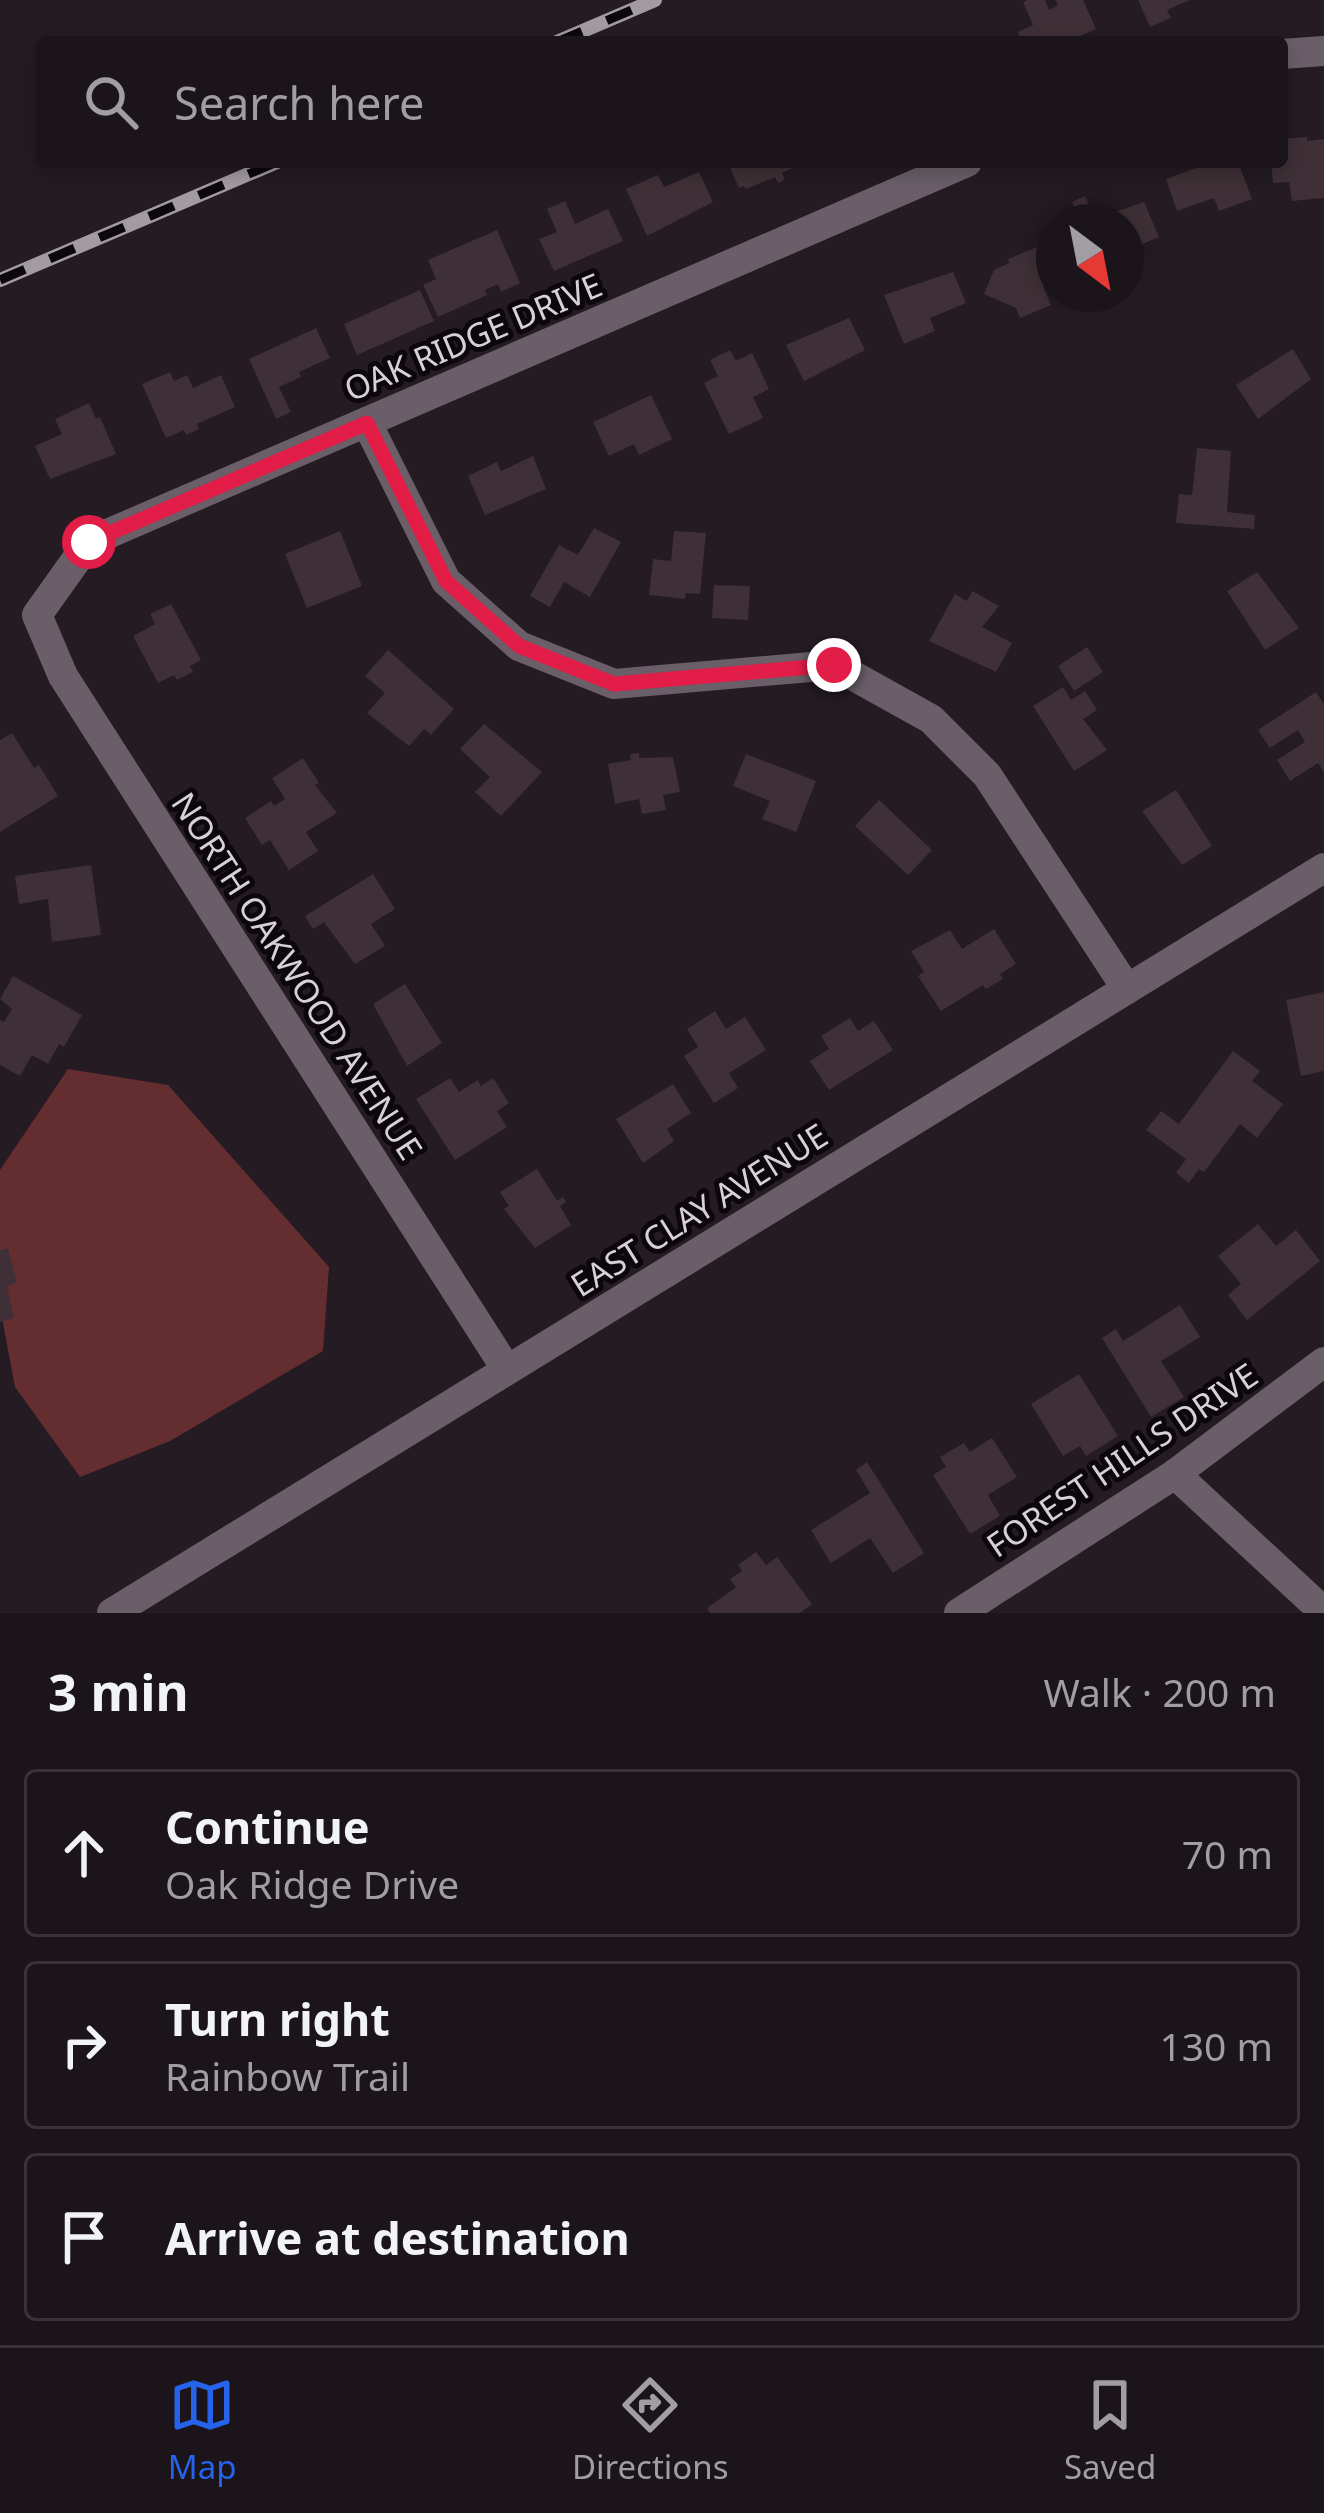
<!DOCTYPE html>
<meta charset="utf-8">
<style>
body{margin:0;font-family:"Noto Sans",sans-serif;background:#241d23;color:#f1f3f6}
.compass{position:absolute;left:1036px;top:204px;width:108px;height:108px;border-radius:50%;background:#1b141a;box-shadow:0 6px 18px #0003;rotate:148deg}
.stop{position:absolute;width:36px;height:36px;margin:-27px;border:9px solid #e11d48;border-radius:50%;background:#fff}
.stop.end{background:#e11d48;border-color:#fff;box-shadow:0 3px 12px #0008}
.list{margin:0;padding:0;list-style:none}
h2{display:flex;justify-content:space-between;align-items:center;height:156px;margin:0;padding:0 48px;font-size:51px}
h2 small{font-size:39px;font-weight:400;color:#a09ea2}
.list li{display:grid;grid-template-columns:78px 1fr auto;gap:36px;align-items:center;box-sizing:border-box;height:168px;margin:0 24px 24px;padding:0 24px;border:3px solid #393339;border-radius:12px}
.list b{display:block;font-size:45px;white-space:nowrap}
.list p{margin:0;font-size:39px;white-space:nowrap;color:#a09ea2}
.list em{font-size:39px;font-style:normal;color:#a09ea2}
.icon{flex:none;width:66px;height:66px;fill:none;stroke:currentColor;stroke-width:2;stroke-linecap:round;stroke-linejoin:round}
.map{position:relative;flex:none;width:1324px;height:1613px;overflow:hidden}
.search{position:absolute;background:#1b141a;box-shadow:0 6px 18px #0003;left:36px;right:36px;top:36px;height:132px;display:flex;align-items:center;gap:30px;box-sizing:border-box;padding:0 42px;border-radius:12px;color:#a09ea2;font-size:45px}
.sheet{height:732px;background:#1b141a}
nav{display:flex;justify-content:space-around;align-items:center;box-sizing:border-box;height:168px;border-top:3px solid #393339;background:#1b141a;font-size:33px;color:#a09ea2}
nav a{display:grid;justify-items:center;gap:6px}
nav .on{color:#2563eb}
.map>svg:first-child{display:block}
.green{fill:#642e31}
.building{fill:#3e3036}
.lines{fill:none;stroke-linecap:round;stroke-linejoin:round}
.minor{stroke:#6a5f69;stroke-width:30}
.tertiary{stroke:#6a5f69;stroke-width:30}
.rail-casing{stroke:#a29ba2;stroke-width:14}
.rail{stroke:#0b070a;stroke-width:9;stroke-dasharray:27;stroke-linecap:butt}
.route{stroke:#e11d48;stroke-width:15}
.labels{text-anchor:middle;stroke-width:10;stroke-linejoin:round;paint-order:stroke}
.street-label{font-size:33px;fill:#d7d1d7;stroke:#0b070a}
</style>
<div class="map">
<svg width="1324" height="1613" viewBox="0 0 1324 1613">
<rect width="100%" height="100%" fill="#241b23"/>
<polygon class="green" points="68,1069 168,1085 329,1267 323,1351 170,1441 80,1477 15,1387 0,1307 0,1170"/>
<g class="building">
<polygon points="1028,0 1045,0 1049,10 1058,5 1055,0 1083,0 1096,29 1067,42 1022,42 1018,32 1033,25 1023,2"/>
<polygon points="1138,0 1190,0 1167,10 1171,18 1150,27"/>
<polygon points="1307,137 1307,141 1324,139 1324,198 1292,201 1289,182 1273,183 1271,162 1282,162 1282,139"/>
<polygon points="739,162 793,162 795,167 782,173 785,180 778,183 775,177 746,189 744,186 739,188 729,166"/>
<polygon points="1213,162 1238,162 1252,199 1219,211 1214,198 1177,211 1166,179"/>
<polygon points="699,172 713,202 647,236 626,189 658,175 664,187"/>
<polygon points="1085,196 1095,219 1144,202 1159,237 1126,251 1126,222 1081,222 1072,202"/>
<polygon points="565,201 575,224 608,209 623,241 554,271 539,239 557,232 547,209"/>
<polygon points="497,230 520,283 501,292 498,284 485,290 487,295 438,317 423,285 436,279 428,260"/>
<polygon points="1054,240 1054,282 1043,287 1051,305 1020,318 1016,308 984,294 994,270 1009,263 1008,259"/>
<polygon points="953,272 966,303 930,318 935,331 904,344 884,295"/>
<polygon points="420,290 434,321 357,355 344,324"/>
<polygon points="849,318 865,350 804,381 786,345"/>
<polygon points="316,328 330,358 299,372 301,377 279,387 291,412 276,419 249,359"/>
<polygon points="1293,349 1311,379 1258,419 1236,385"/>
<polygon points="730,350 736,361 752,353 769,389 753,397 763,418 729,434 704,383 718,376 710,360"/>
<polygon points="170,372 174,381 187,375 193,388 221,375 235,407 197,424 199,429 186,435 184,430 166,438 142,384"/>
<polygon points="651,395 672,439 639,455 634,444 609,456 593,422"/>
<polygon points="89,403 96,419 100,417 116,454 50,479 35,446 62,434 55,419"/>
<polygon points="1197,448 1231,451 1227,512 1255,515 1254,529 1176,523 1179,494 1192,495"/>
<polygon points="533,456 546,489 485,515 468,476 497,462 501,471"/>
<polygon points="594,528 621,542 590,597 564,582 550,607 530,596 559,545 578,555"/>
<polygon points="340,531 362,586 307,608 285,554"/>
<polygon points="674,531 706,533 700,594 686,593 685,599 649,595 653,559 671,561"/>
<polygon points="1257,572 1299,628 1265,650 1227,591"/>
<polygon points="714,585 750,586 748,620 712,618"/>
<polygon points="972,591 999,606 982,627 1012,643 996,672 929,641 955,594 967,601"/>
<polygon points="171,604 201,660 190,666 193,672 177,680 174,675 158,683 133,636 155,624 150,614"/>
<polygon points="1087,647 1103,672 1074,691 1058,666"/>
<polygon points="388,650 454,709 431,735 424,729 409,746 367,713 385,693 365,676"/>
<polygon points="1063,687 1071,700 1085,691 1097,710 1083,719 1107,750 1074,771 1033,706"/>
<polygon points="1316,692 1324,704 1324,772 1318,763 1290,781 1277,760 1305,742 1298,730 1270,748 1258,730"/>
<polygon points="484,724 542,772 501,816 475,792 490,777 460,749"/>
<polygon points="12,733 34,768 39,765 58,796 0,832 0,740"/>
<polygon points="639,753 639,758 673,757 680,792 663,795 666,810 642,814 639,799 615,804 608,764 631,760 630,754"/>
<polygon points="746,754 816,781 796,832 762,819 770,801 733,786"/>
<polygon points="303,758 319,783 315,785 337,813 306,832 318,851 289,870 270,840 262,845 245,818 271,801 274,806 285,799 272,778"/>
<polygon points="1176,790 1212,846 1182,865 1142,811"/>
<polygon points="879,800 932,850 908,875 855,826"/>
<polygon points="91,865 101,935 52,942 48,899 19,904 15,876"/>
<polygon points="373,874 395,909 371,924 385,946 355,964 324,922 313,929 305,916"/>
<polygon points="994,929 1016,964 1000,974 1003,979 986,989 983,985 941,1011 918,976 924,972 911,951 950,930 962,949"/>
<polygon points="13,976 82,1015 64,1047 59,1044 48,1064 32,1055 20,1076 0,1065 0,1020 4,1022 12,1009 0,999"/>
<polygon points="405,984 442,1043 407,1066 373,1004"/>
<polygon points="1324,992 1324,1071 1301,1076 1286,1000"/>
<polygon points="715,1011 726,1029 745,1017 766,1050 729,1073 738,1088 714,1103 684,1056 698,1047 687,1029"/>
<polygon points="850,1018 858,1031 874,1021 893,1050 829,1090 810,1061 829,1049 821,1036"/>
<polygon points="1233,1051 1260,1071 1252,1081 1283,1104 1257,1138 1240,1124 1204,1172 1199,1169 1189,1183 1176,1173 1186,1159 1146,1130 1161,1111 1179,1124"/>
<polygon points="450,1078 459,1092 478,1080 481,1086 493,1078 509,1103 497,1111 507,1127 455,1160 416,1099"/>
<polygon points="673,1084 691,1113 667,1129 674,1141 643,1163 616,1119"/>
<polygon points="537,1169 557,1201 563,1197 566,1202 560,1206 571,1225 535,1248 504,1209 509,1206 500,1192"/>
<polygon points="1258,1224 1276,1246 1296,1230 1320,1261 1247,1320 1228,1295 1241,1284 1218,1256"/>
<polygon points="8,1248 17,1283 7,1286 14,1318 0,1322 0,1250"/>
<polygon points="1180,1305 1200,1337 1161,1361 1184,1397 1151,1417 1102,1338 1116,1329 1123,1341"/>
<polygon points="1079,1374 1118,1436 1086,1456 1080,1446 1063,1456 1031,1404"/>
<polygon points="992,1438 1017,1477 988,1495 1000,1516 970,1534 933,1475 946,1467 940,1457 964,1443 970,1452"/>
<polygon points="867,1462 924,1553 893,1573 870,1538 831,1563 811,1530 870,1493 856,1470"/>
<polygon points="756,1552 766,1565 777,1557 812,1604 800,1613 710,1613 707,1608 736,1587 730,1579 742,1571 738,1565"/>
</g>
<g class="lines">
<g class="minor">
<polyline points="1282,54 1324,51"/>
<polyline points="367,423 446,581 519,646 614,684 834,665 931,719 987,775 1127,989"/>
<polyline points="507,1370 63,676 37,615 89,542 967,162"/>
<polyline points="1175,1474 1324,1612"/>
<polyline points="959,1613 1175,1474 1324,1362"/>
</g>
<polyline class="tertiary" points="112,1613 1324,868"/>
<defs>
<g id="rail">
<polyline points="557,42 655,0"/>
<polyline points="0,280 277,162"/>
</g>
</defs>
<use href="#rail" class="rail-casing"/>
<use href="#rail" class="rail"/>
</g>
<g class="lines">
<polyline class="route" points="89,542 367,423 446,581 519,646 614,684 834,665"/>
</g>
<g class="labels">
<g class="street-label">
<text transform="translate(473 337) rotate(-23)" y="12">OAK RIDGE DRIVE</text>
<text transform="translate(297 976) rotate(57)" y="12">NORTH OAKWOOD AVENUE</text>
<text transform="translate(699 1210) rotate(-32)" y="12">EAST CLAY AVENUE</text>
<text transform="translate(1122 1460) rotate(-34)" y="12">FOREST HILLS DRIVE</text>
</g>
</g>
</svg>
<svg class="compass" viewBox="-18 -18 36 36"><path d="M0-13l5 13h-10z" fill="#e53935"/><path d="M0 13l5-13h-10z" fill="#a09ea2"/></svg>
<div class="stop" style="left:89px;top:542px"></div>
<div class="stop end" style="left:834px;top:665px"></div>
<div class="search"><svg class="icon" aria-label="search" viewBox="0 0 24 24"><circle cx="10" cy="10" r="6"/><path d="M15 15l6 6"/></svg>Search here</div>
</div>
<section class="sheet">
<h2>3 min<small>Walk · 200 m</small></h2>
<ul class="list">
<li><svg class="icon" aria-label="ahead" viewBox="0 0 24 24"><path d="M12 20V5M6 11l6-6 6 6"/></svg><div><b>Continue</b><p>Oak Ridge Drive</p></div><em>70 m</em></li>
<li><svg class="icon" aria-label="right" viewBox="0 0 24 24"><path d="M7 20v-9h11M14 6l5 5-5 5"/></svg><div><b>Turn right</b><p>Rainbow Trail</p></div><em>130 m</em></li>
<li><svg class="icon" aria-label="arrive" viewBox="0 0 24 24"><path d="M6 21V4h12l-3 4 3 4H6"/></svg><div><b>Arrive at destination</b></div></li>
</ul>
</section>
<nav>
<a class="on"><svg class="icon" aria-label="map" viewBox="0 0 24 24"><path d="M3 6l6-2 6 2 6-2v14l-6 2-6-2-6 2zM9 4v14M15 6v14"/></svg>Map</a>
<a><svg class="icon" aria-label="directions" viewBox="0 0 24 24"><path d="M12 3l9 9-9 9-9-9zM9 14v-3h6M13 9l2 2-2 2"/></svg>Directions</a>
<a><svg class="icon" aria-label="saved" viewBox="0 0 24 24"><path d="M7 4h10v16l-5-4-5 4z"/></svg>Saved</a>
</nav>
